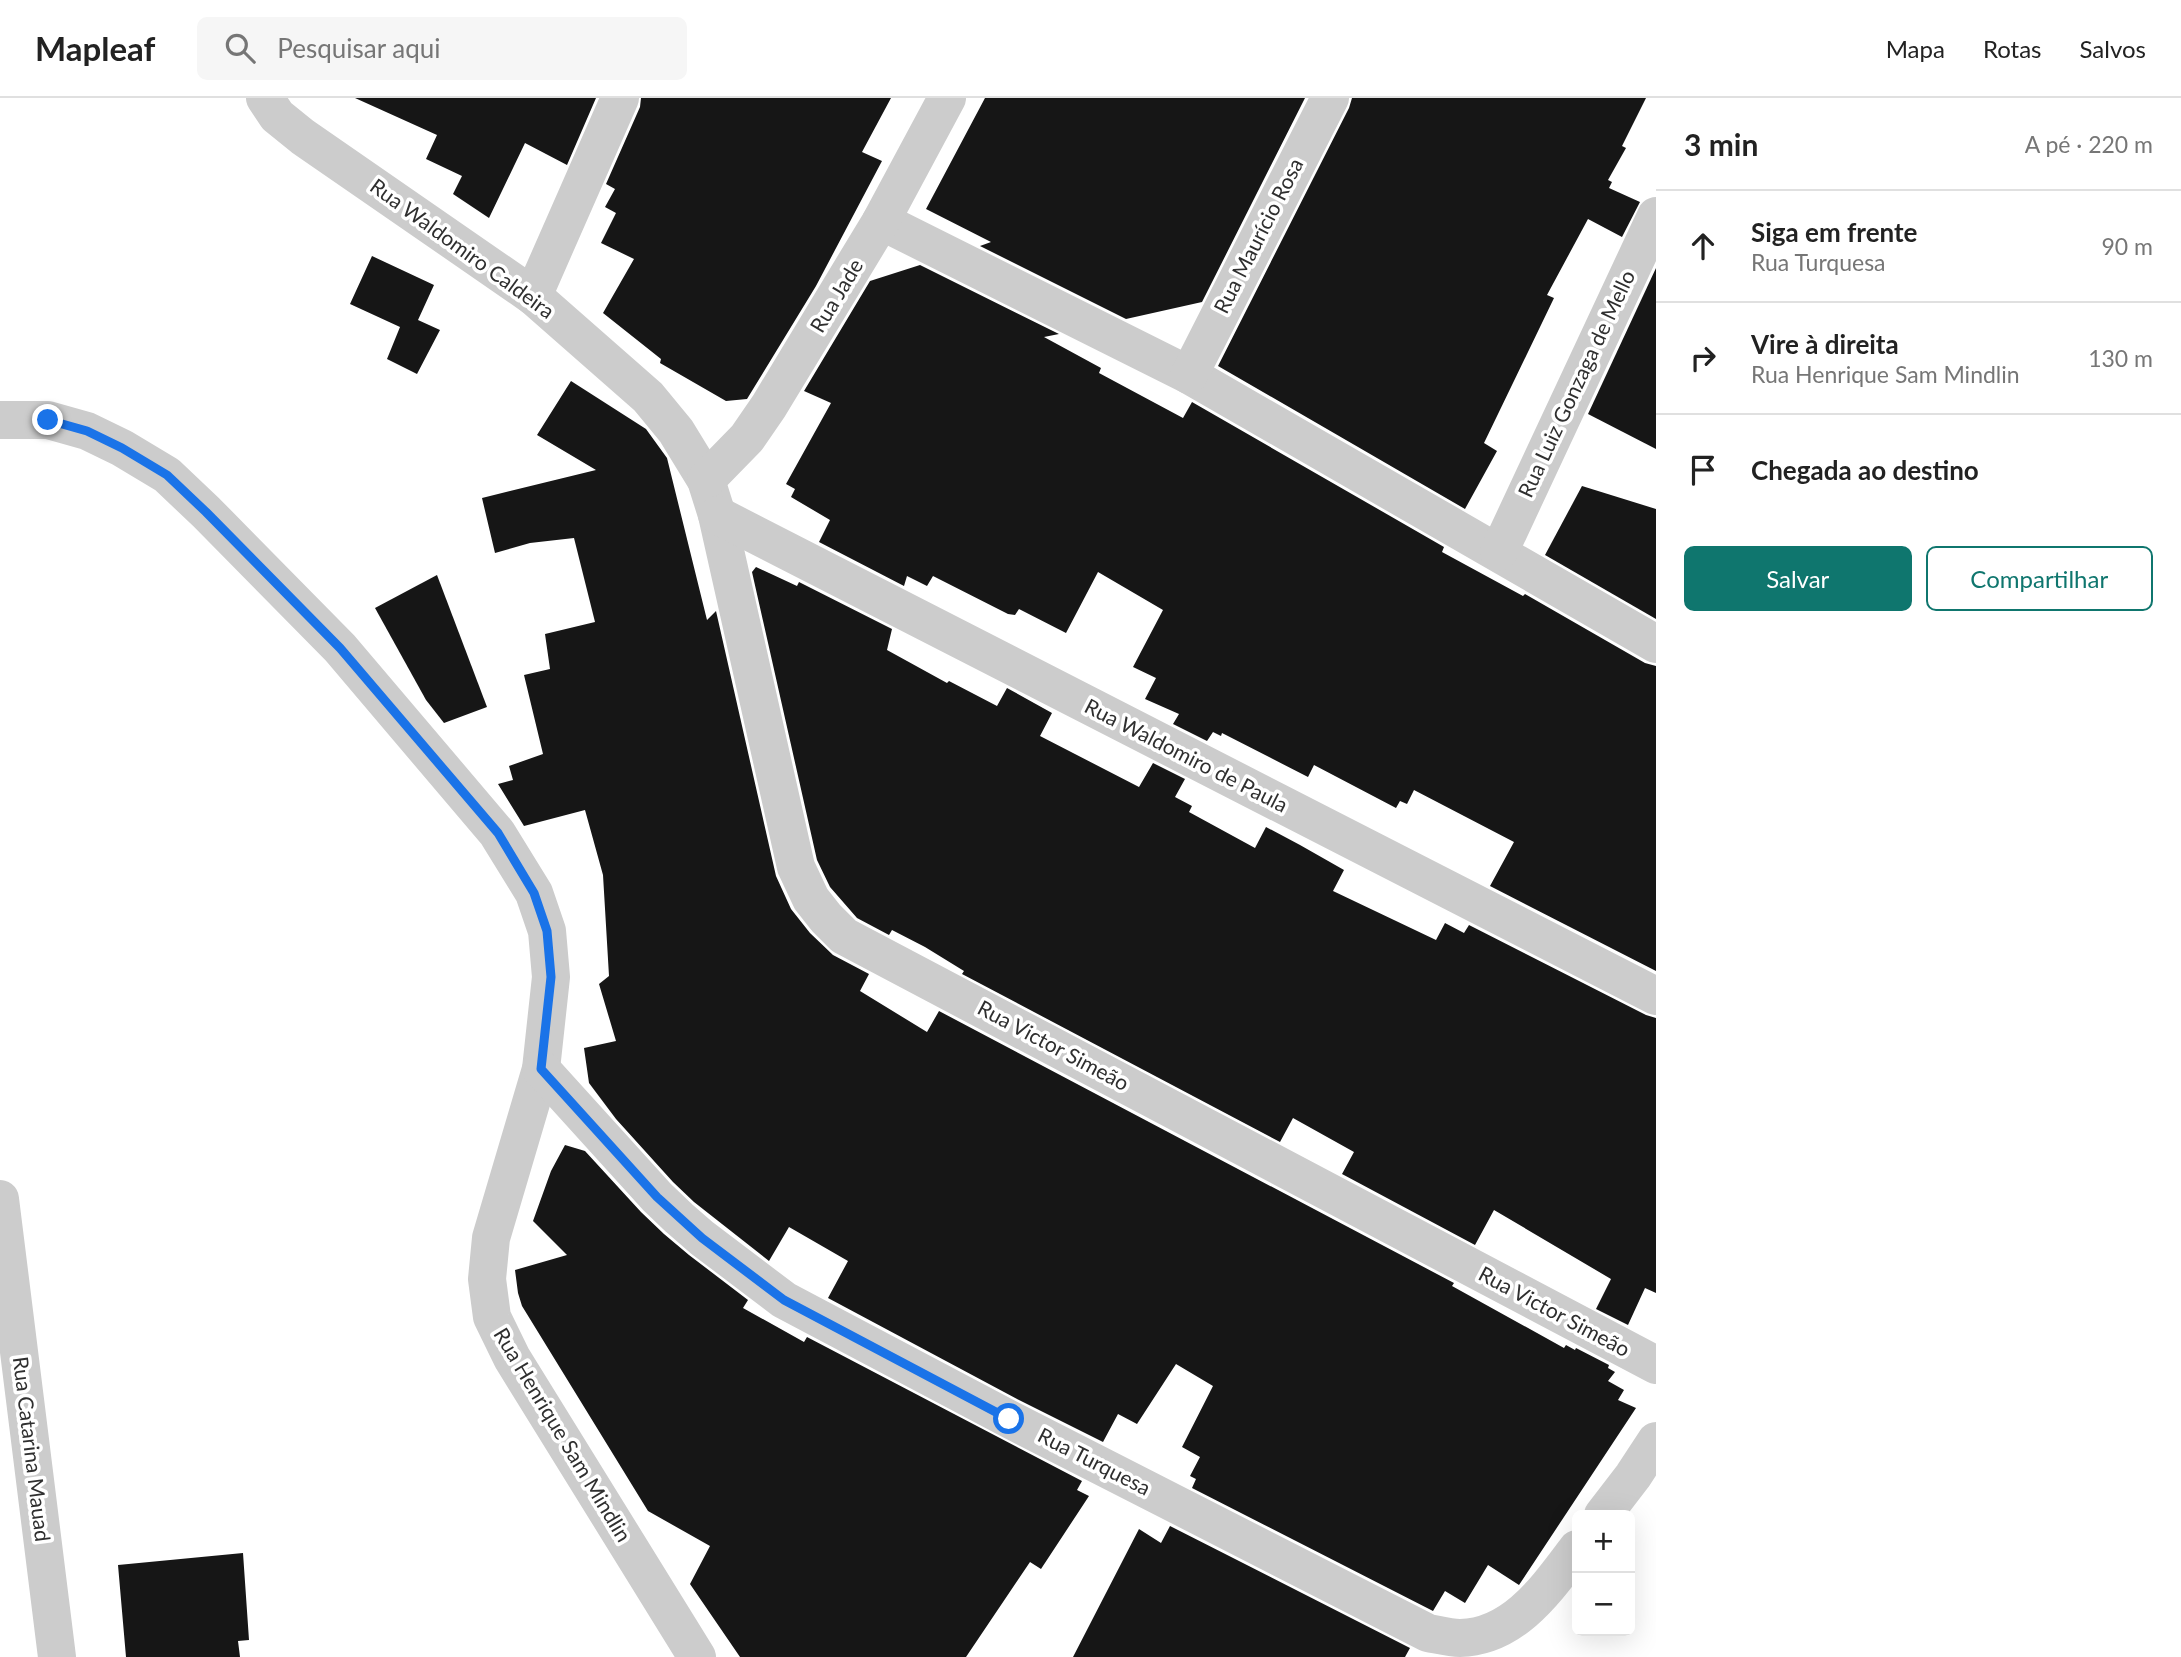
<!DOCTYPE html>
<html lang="pt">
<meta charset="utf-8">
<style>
body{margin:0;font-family:Lato,sans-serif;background:#f6f6f6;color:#222}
.controls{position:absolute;right:21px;bottom:21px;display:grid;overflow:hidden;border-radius:10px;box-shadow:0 7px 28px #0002}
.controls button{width:63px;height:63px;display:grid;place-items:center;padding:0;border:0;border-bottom:2px solid #e0e0e0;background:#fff;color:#222;font:35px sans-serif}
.stop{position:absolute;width:21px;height:21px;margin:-16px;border:5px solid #1a73e8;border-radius:50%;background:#fff}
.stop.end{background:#1a73e8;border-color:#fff;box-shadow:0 2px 7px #0008}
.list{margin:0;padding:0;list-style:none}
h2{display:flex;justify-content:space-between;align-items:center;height:91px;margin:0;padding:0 28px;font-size:30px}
h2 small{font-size:23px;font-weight:400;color:#767676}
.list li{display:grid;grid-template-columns:46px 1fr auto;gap:21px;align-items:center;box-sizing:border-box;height:112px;padding:0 28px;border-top:2px solid #e0e0e0}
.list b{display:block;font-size:26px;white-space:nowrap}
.list p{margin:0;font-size:23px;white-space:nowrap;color:#767676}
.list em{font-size:23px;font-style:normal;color:#767676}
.actions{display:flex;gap:14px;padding:21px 28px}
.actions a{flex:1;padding:16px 0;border:2px solid #0f766e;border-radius:10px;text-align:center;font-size:24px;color:#0f766e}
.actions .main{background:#0f766e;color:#fff}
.icon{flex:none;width:38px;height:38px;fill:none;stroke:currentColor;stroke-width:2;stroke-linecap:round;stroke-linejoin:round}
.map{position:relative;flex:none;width:1656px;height:1559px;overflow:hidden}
header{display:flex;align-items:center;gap:42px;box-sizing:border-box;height:98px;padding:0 35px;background:#fff;border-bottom:2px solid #e0e0e0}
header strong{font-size:33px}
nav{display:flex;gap:38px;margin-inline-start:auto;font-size:24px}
.search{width:490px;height:63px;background:#f6f6f6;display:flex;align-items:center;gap:18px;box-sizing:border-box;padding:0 24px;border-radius:10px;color:#767676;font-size:26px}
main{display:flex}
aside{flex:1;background:#fff}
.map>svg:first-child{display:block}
.building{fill:#161616}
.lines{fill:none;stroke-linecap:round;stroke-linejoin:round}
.minor{stroke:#ccc;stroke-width:38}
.route{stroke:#1a73e8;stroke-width:9}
.labels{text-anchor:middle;stroke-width:7;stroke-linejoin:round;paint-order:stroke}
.street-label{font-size:21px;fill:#2f2f2f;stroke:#fff}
</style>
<header>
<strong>Mapleaf</strong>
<div class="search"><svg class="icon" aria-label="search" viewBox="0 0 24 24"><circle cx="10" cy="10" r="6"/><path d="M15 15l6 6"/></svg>Pesquisar aqui</div>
<nav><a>Mapa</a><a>Rotas</a><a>Salvos</a></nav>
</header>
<main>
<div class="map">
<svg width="1656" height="1559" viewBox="0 0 1656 1559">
<rect width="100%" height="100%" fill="#fff"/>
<g class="building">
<polygon points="355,0 596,0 567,67 525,45 489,120 453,96 462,78 426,61 437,37"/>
<polygon points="641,0 891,0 862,54 882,63 816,188 747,301 726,303 660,265 661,261 603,215 634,161 601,145 616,115 605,109 615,91 606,86 640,9"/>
<polygon points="985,0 1305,0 1202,204 1126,221 980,148 991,144 926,111"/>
<polygon points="1352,0 1646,0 1622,48 1626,50 1608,82 1612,84 1609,90 1640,104 1622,139 1588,121 1547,197 1554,200 1484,345 1497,353 1465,411 1218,268 1349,10"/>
<polygon points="372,158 434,187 418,222 440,232 417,276 387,261 400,229 350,206"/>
<polygon points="920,167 1059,236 1044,239 1101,270 1099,275 1183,320 1192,304 1444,449 1442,454 1523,498 1525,496 1645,565 1656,568 1656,873 1490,788 1514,744 1414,692 1407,706 1400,703 1396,710 1314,667 1308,679 1222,635 1221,638 1213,634 1207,643 1173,626 1179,616 1145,601 1156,580 1133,569 1163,512 1098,474 1066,535 1019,511 1015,517 1008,516 933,478 927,488 907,478 904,488 819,444 830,422 791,399 795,391 786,386 831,305 804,293 870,183"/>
<polygon points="1656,170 1656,351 1588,316"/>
<polygon points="571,283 646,331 667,360 707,522 716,513 776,778 791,811 810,835 833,857 869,876 860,893 927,934 939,913 1454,1185 1452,1188 1564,1250 1566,1247 1575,1252 1576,1250 1609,1267 1608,1270 1615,1274 1608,1283 1624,1292 1618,1302 1636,1310 1519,1487 1488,1467 1465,1505 1445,1493 1433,1513 1192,1390 1196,1381 1190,1378 1200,1359 1182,1349 1213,1288 1176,1266 1137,1326 1118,1316 1103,1344 1019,1302 828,1200 848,1163 789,1129 769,1163 694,1104 673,1084 616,1021 589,985 584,950 616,943 599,886 609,878 603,777 585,712 524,728 498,686 513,682 509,668 543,656 524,577 550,571 545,536 595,524 574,440 530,445 495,455 482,400 596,372 537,337"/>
<polygon points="1582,388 1656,411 1656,521 1545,457"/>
<polygon points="756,469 797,488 799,484 892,531 887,552 947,585 949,583 997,608 1007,590 1052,615 1040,638 1139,689 1153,665 1185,681 1175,699 1192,708 1189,714 1255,750 1266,729 1300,747 1344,772 1333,793 1436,842 1445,825 1464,835 1469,827 1646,917 1656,920 1656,1195 1645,1190 1628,1227 1596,1211 1611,1181 1494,1112 1475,1147 1342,1076 1354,1054 1293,1020 1280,1044 962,876 964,873 925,849 892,832 889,837 857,820 830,789 817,762 752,474"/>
<polygon points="437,477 487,609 444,625 426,602 375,510"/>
<polygon points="565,1047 585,1053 641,1114 664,1136 689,1157 748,1202 743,1210 804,1244 807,1239 1082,1383 1077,1392 1089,1398 1041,1471 1030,1464 966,1559 740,1559 690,1486 710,1448 648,1413 522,1208 518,1195 515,1172 567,1157 533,1123 551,1073"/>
<polygon points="1170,1428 1410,1550 1405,1559 1073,1559 1139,1431 1161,1445"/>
<polygon points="243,1455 249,1542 238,1543 240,1559 126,1559 118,1467"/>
</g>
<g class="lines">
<g class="minor">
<polyline points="265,0 277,18 303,39 533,198 648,299 676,333 706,382 717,417 796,769 811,801 826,820 844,838 1656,1267"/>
<polyline points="881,123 1189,277 1656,546"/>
<polyline points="533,198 620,0"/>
<polyline points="1189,277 1330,0"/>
<polyline points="0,322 48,322 87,333 122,350 167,377 206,414 340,550 497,735 534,795 547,833 551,879 541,971 491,1140 487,1181 492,1219 512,1260 697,1559"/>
<polyline points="706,382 747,340 769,308 881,123 947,0"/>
<polyline points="717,417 1656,898"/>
<polyline points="1499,454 1656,118"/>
<path d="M541 971 657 1099 679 1120 702 1140 784 1202 1009 1321 1428 1535C1439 1537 1450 1540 1460 1540 1515 1539 1548 1489 1577 1451"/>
<polyline points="0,1101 57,1559"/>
<polyline points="1603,1417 1633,1378 1656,1343"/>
</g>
</g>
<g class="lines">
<polyline class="route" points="48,322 87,333 122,350 167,377 206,414 340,550 498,735 534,795 547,833 551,879 541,971 657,1099 702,1140 784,1202 1009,1321"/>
</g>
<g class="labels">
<g class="street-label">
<text transform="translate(1259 138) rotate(-63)" y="7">Rua Maurício Rosa</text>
<text transform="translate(462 151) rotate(36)" y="7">Rua Waldomiro Caldeira</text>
<text transform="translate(837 198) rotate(-59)" y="7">Rua Jade</text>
<text transform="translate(1577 286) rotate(-65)" y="7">Rua Luiz Gonzaga de Mello</text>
<text transform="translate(1186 658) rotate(27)" y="7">Rua Waldomiro de Paula</text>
<text transform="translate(1053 948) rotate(28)" y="7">Rua Victor Simeão</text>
<text transform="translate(1554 1214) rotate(28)" y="7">Rua Victor Simeão</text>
<text transform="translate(562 1337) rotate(59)" y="7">Rua Henrique Sam Mindlin</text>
<text transform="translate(31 1351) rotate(83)" y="7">Rua Catarina Mauad</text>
<text transform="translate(1094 1364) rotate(27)" y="7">Rua Turquesa</text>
</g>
</g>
</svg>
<div class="controls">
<button>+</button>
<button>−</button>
</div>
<div class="stop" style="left:1009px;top:1321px"></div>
<div class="stop end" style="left:48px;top:322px"></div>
</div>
<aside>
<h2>3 min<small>A pé · 220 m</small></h2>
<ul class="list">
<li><svg class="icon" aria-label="ahead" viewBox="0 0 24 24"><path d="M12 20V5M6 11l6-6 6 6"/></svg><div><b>Siga em frente</b><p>Rua Turquesa</p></div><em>90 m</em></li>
<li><svg class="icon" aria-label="right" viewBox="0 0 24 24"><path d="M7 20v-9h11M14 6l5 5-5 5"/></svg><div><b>Vire à direita</b><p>Rua Henrique Sam Mindlin</p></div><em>130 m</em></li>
<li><svg class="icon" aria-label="arrive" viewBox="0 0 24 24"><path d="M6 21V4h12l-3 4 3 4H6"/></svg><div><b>Chegada ao destino</b></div></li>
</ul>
<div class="actions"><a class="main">Salvar</a><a>Compartilhar</a></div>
</aside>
</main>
